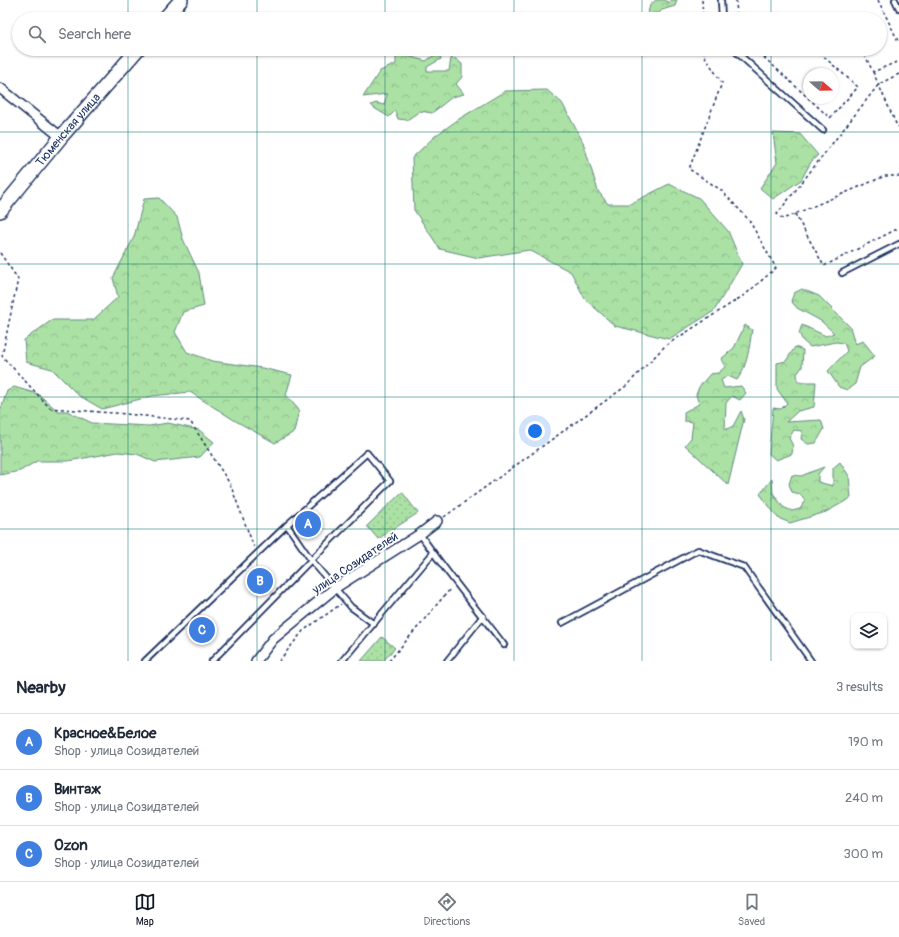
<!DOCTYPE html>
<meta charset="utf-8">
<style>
body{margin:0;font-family:Pangolin,sans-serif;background:#f6f6f7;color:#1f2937}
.controls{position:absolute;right:12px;bottom:12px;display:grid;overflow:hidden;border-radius:8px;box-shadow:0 1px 3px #0004}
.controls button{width:36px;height:36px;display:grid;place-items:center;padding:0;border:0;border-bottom:1px solid #e0e1e3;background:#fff;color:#1f2937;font:20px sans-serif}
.compass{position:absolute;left:803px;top:68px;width:36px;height:36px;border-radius:50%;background:#fff;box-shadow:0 1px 3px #0004;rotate:110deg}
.you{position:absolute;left:535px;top:431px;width:14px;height:14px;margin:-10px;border:3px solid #fff;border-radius:50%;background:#1a73e8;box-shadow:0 0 0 6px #1a73e833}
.badge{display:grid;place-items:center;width:26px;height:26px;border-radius:50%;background:#111827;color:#fff;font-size:13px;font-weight:700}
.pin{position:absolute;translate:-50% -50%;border:2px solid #fff;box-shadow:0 1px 4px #0006}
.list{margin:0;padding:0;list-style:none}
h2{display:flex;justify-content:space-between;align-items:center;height:52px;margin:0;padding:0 16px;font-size:17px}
h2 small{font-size:13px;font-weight:400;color:#747a83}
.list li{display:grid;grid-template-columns:26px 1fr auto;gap:12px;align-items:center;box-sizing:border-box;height:56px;padding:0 16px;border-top:1px solid #e0e1e3}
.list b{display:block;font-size:15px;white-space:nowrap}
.list p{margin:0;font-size:13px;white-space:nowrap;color:#747a83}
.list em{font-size:13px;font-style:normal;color:#747a83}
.icon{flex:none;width:22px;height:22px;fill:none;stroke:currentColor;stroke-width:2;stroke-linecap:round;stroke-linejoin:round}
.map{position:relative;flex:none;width:899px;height:661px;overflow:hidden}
.search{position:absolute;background:#fff;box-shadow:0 1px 3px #0004;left:12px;right:12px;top:12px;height:44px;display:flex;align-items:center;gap:10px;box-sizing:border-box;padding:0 14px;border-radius:22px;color:#747a83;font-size:15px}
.sheet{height:220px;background:#fff}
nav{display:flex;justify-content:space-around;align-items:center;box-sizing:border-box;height:56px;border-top:1px solid #e0e1e3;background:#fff;font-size:11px;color:#747a83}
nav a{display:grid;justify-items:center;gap:2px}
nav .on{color:#111827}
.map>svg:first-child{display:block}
.forest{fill:url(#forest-crowns);stroke:#638881}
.park{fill:url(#park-dots);stroke:#638881}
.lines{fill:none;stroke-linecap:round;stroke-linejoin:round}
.lane-casing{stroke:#1b2f5e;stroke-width:8}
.street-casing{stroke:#1b2f5e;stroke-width:12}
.secondary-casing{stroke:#1b2f5e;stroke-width:16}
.path{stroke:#1b2f5e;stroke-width:1.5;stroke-dasharray:3 3;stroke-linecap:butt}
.lane{stroke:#fff;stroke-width:4.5}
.street{stroke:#fff;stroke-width:9}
.secondary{stroke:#fff;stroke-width:13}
.grid{fill:none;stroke:#0f766e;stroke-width:1;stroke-opacity:0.55}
.labels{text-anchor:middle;stroke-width:4;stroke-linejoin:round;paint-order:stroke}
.street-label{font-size:12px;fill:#1b2f5e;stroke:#fff}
</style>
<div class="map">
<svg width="899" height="661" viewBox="0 0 899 661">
<defs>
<pattern id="forest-crowns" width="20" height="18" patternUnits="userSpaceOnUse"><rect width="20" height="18" fill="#abe1a4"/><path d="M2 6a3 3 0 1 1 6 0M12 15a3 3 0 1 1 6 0" fill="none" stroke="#93c190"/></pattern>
<pattern id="park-dots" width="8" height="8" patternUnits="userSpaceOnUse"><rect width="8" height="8" fill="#abe1a4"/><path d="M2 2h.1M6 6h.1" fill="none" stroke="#93c190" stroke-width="1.8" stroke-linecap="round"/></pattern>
</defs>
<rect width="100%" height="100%" fill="#fff"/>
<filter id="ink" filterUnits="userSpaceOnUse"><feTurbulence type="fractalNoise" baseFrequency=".025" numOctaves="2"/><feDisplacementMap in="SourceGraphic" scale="8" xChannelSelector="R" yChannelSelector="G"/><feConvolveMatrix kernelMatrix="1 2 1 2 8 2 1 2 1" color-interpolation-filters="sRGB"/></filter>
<g filter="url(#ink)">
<g class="forest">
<polygon points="656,0 665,0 669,3 670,0 677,0 675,6 662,10 653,19 650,19 647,17 650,5"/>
<polygon points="439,52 441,59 427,67 427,71 449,71 451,58 456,59 462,64 462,77 456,84 464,94 452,97 432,113 420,111 407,120 398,119 395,111 389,117 374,108 371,105 376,103 384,105 387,94 363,97 380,71 396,64 396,56 400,54 426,61"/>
<polygon points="547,90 562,103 583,142 598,191 608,204 630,204 669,184 699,198 728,231 742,264 714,311 669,339 615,326 585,299 571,272 529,250 479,258 440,249 414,210 412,158 435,136 459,119 505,91"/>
<polygon points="773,133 800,134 818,155 811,162 801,180 773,199 760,188 777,163"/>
<polygon points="159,198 177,217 183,239 199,273 204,306 183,312 175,332 187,352 212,361 262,368 292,375 286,395 299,410 294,432 275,443 234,420 190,392 152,396 102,409 78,395 52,369 26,362 24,340 52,320 93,320 118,297 113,278 134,237 144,199"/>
<polygon points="802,289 819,296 850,327 855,344 863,341 875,356 860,367 855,384 847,390 839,387 828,371 847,351 844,343 836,342 810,347 803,341 799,333 802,325 826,336 834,333 821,321 797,308 791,301 794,293"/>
<path d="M745 325 752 330C749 348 748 365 737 380L728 376 721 380 724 388 741 386 746 393 740 400 732 396 726 403 725 430 733 426 741 411 744 419 728 485 685 445 691 438 693 422 684 421V412L699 404 696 395 699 387 710 374 718 373 725 367 721 359 734 348Z"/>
<polygon points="795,347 803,350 802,367 797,374 798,382 816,382 814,407 798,411 786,422 821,420 824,429 816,443 808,444 801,439 802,431 794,430 789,438 793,446 792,454 776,460 769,454 773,408 781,409 787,403 777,389 777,363 786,361"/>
<polygon points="14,387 38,394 58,411 67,411 92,423 149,426 168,423 199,430 214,442 200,457 155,462 137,454 118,452 68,461 37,461 20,471 0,475 0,412 7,391"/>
<polygon points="840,462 849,476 851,498 826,512 790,523 778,518 760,494 772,479 773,493 783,507 792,511 800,509 805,501 800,494 792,492 789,484 792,475 801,476 824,467 818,474 818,482 833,486 833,468"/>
</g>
<g class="park">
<polygon points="402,492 418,513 378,539 367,526"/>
<polygon points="382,637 395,648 383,661 361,661"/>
</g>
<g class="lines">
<defs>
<g id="lane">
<polyline points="721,0 722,19"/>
<polyline points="895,0 899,8"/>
<polyline points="733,49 823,130"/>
<polyline points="842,273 899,244"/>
<polyline points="287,525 311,560 351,607 374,624"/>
<path d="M420 534C446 572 476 608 504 645"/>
<polyline points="562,623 698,550 744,567 811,661"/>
<polyline points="145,661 287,525 367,453 390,481 311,560 212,661"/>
<polyline points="342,661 433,553"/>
<polyline points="447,661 483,616"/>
</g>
<g id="street">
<polyline points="0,88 61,137"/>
<polyline points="256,661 273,639 335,588 420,534 437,521"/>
</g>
<g id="secondary">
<polyline points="164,19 181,0"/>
<path id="s1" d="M0 211 61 137 138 49"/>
</g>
</defs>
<use href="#lane" class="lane-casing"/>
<use href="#street" class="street-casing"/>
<use href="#secondary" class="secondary-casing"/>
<g class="path">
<polyline points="702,0 703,19"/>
<polyline points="736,0 737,18"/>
<polyline points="878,0 899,43"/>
<polyline points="737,19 837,15 838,19"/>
<polyline points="755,49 830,118 858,87 815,49"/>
<polyline points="862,49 873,72 899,61"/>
<polyline points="873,72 897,126 899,127"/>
<polyline points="899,74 879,84 777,214 783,219 885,176 899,176"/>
<polyline points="795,214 824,266 899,228"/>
<polyline points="0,253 18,279 2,356 50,408 126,414 190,421 230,484 254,547"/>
<polyline points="444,517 626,386 665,346 746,294 776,268 749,220 721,190 689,169 722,83 704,55 704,49"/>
<polyline points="279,661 303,631 341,604"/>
<polyline points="389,661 451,588"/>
</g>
<use href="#lane" class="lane"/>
<use href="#street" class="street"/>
<use href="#secondary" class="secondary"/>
</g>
</g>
<path class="grid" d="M128 0V19M257 0V19M385 0V19M514 0V19M642 0V19M771 0V19M128 49V661M257 49V661M385 49V661M514 49V661M642 49V661M771 49V661M0 132H899M0 264H899M0 397H899M0 529H899"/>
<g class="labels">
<g class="street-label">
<text dy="4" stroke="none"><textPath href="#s1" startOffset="106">Тюменская улица</textPath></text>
<text transform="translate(355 563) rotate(-34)" y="4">улица Созидателей</text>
</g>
</g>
</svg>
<div class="controls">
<button><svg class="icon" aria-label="layers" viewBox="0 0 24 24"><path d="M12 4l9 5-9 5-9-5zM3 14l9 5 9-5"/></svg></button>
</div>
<svg class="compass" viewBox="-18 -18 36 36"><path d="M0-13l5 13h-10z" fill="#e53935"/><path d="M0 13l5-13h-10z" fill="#747a83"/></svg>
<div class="you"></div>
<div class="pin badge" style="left:308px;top:524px;background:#3f7fe0">A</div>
<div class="pin badge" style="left:260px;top:581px;background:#3f7fe0">B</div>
<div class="pin badge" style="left:202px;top:630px;background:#3f7fe0">C</div>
<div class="search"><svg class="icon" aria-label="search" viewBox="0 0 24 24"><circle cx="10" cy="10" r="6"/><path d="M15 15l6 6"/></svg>Search here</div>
</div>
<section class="sheet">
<h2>Nearby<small>3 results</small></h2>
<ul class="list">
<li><span class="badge" style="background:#3f7fe0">A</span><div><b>Красное&amp;Белое</b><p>Shop · улица Созидателей</p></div><em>190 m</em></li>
<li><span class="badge" style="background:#3f7fe0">B</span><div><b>Винтаж</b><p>Shop · улица Созидателей</p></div><em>240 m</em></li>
<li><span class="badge" style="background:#3f7fe0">C</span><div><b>Ozon</b><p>Shop · улица Созидателей</p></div><em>300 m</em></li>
</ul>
</section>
<nav>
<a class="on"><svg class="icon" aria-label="map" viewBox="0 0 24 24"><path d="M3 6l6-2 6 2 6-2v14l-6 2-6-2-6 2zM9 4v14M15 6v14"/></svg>Map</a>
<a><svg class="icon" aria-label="directions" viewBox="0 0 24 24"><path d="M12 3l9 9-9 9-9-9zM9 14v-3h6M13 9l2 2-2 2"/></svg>Directions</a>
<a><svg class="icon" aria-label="saved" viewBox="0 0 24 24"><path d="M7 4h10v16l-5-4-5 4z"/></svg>Saved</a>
</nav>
